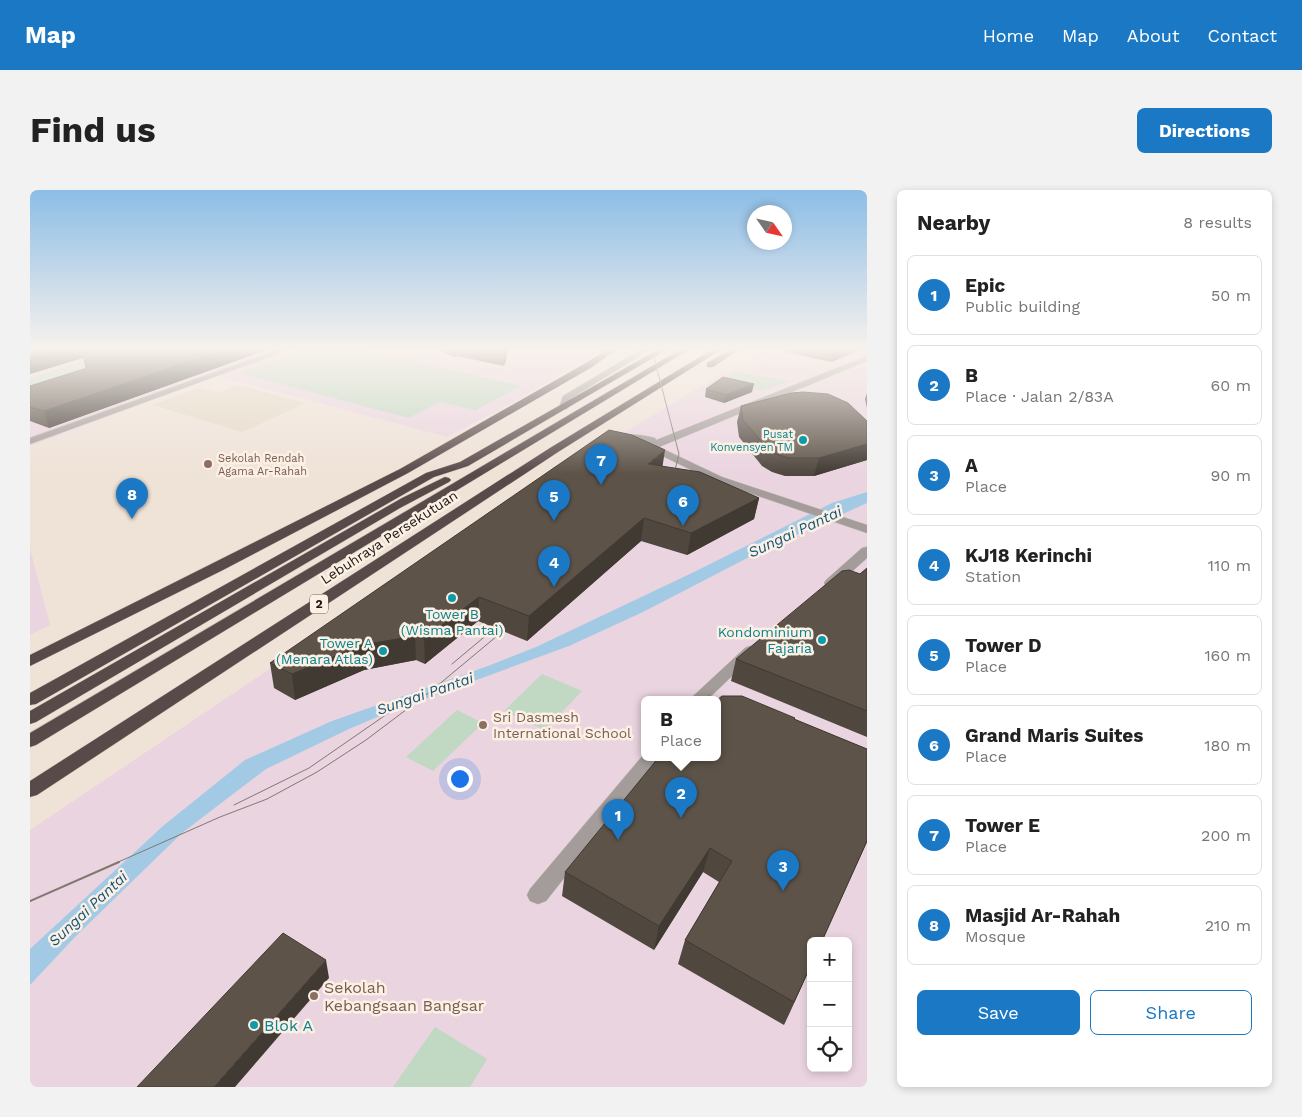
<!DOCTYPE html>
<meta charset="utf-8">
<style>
body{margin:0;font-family:"Work Sans",sans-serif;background:#f2f2f2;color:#222}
.controls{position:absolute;right:15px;bottom:15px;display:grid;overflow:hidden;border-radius:8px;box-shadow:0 2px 8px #0003}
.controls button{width:45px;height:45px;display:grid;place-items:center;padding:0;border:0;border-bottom:1px solid #e0e0e0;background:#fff;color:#222;font:25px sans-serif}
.compass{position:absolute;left:717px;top:15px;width:45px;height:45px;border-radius:50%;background:#fff;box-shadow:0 2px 8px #0003;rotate:124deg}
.you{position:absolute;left:429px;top:588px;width:18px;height:18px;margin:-12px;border:4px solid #fff;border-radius:50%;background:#1a73e8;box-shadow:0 0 0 8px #1a73e833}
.badge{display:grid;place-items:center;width:32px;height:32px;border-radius:50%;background:#1a78c4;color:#fff;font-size:16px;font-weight:700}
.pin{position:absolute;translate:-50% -41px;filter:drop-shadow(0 1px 2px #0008)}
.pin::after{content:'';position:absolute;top:26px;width:18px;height:15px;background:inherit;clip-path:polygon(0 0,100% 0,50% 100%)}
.popup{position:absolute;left:611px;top:506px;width:80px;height:65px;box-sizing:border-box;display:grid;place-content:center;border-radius:8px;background:#fff;filter:drop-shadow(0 1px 4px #0005);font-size:16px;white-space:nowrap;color:#767676}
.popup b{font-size:19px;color:#222}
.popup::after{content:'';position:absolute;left:50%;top:100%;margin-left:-10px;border:10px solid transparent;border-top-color:#fff}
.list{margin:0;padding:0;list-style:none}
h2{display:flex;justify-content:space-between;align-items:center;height:65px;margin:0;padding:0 20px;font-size:21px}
h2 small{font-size:16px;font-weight:400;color:#767676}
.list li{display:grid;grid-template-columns:32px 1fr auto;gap:15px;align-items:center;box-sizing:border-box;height:80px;margin:0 10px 10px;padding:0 10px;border:1px solid #e0e0e0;border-radius:8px}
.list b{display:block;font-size:19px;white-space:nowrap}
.list p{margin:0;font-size:16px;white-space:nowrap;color:#767676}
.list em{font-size:16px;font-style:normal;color:#767676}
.actions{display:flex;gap:10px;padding:15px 20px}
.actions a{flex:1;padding:11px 0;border:1px solid #1a78c4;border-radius:8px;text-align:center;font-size:18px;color:#1a78c4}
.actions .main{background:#1a78c4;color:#fff}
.icon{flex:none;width:28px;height:28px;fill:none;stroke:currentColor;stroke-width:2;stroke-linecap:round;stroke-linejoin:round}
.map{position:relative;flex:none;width:837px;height:897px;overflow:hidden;border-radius:8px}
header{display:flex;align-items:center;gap:30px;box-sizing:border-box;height:70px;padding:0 25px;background:#1a78c4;color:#fff}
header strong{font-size:24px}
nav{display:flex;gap:28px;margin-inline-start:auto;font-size:18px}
.intro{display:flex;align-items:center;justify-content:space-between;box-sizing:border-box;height:120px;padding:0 30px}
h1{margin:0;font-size:35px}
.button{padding:12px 22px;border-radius:8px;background:#1a78c4;color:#fff;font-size:18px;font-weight:700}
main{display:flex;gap:30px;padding:0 30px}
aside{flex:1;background:#fff;border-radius:8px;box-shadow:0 2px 8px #0003}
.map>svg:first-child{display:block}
.commercial{fill:#ead4e0;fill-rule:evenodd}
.industrial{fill:#e5d9c5}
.green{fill:#c1d8c3}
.water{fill:#a2cae4}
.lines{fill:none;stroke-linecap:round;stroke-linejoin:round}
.minor-casing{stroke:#c9bdb4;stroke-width:1}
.highway-casing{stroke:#c9bdb4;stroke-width:1}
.minor{fill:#a39c9b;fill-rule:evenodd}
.highway{fill:#594a4a;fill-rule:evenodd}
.tram-far1{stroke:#807871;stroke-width:1}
.tram{stroke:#807871;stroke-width:2}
.wall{fill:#50473f}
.shaded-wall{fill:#413a33}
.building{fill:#5d5349;stroke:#413a33}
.culture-dot{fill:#0f9aa8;stroke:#fcf0e4;stroke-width:2}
.education-dot{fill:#8d6e63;stroke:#fcf0e4;stroke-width:2}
.labels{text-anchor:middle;stroke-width:5;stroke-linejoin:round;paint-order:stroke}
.far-culture-label{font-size:11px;fill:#0d838f;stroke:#fcf0e4;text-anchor:end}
.far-education-label{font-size:11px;fill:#785e54;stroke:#fcf0e4;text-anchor:start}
.shield{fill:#fcf0e4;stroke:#5e5852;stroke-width:1}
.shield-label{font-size:12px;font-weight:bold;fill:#1b1713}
.street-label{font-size:14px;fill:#1b1713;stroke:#fcf0e4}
.culture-label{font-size:14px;fill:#0d838f;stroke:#fcf0e4;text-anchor:end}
.education-label{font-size:14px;fill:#785e54;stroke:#fcf0e4;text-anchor:start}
.water-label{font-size:15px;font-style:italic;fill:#135579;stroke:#fcf0e4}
.near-education-label{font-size:16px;fill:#785e54;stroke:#fcf0e4;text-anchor:start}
.near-culture-label{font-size:16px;fill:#0d838f;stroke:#fcf0e4;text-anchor:start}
</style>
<header>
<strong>Map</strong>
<nav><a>Home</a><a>Map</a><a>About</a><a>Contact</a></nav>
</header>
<div class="intro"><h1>Find us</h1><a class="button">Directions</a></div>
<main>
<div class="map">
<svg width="837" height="897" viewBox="0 0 837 897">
<rect width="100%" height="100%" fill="#efe2d7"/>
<g class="commercial">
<polygon points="0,159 574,159 482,213 417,247 187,186 0,256"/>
<path d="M733 159H837V897H0V640L572 256ZM615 509H687V567H615ZM781 751H818V878H781Z"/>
<polygon points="0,359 20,435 0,445"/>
</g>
<polygon class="industrial" points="208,195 276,213 212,242 122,215 168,198 188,203"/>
<g class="green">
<polygon points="22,159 143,159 0,205 0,188 57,170"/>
<polygon points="278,159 327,159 491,196 446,220 410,212 379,228 209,183"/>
<polygon points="705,182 760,191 732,201 691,191"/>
<polygon points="512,484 552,501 515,540 474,521"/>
<polygon points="427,520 453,533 403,581 376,567"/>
<polygon points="405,837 457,869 440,897 363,897"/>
</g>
<polygon class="water" points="837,302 837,313 725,364 613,422 539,456 359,522 319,539 236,579 152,643 45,747 0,795 0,759 133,636 215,570 302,531 458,476 506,457 664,382 802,313"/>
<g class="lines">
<defs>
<g id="minor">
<polygon points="250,159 261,159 0,254 0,248"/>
<polygon points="612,159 621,159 540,209 537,219 531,219 529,217 533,206"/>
<path d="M837 166V171L629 257 692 287 837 335V343L684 291 622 261 610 263 598 260 590 256 588 252C598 241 611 245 625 248L626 250ZM607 250 617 252 619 255 610 257 599 253Z"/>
<polygon points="837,357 837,368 806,396 796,396 794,393 796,390 832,358"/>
<polygon points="720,456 725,458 728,461 725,464 678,509 660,509 715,458"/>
<polygon points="615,563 615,567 630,567 516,711 508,714 500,711 497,705 500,699"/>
</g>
<g id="highway">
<polygon points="578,159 587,159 562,177 378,283 193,380 0,476 0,465 370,279 556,173"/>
<polygon points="629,159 638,159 438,276 404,287 6,514 0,515 0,503 396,283 430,272"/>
<polygon points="651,159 660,159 6,555 0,557 0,543"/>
<polygon points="683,159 692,159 528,262 7,605 0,607 0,591 520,258"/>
<polygon points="701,159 710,159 683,177 677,177 677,173"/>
<polygon points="415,287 419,288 421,290 419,292 370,318 6,532 0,534 0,521 372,308"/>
</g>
</defs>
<use href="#minor" class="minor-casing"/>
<use href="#highway" class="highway-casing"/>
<use href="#minor" class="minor"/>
<use href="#highway" class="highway"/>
<g class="tram-far1">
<polyline points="627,159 624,165 626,175 649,264 644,284 640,291"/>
<polyline points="422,474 465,438"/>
<polyline points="204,615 279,578 373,513"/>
<polyline points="86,673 190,627 237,609 287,582 336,550 401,501 473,441"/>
</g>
<polyline class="tram" points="0,711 89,672"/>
</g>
<g class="wall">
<polygon points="0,159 239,159 19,238 0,231 0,196 56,179 53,168"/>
<polygon points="408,159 477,159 476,171 474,176 427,166 423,167"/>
<polygon points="757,159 833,159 801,172 756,162"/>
<polygon points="676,199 722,202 694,213 675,207"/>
<polygon points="837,203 837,218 835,209"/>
<polygon points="711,216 837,231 837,270 784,286 755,286 742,282 732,276 709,247 707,232"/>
<polygon points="633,276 729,308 724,329 657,365 611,351 497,451 448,431 395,474 386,470 334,480 265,510 244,498 240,473"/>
<polygon points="837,378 837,547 701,491 706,469 830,384"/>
<polygon points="764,529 837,559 837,652 754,835 648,774 655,750 689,692 673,682 624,760 532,706 535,682"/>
</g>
<g class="shaded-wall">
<polygon points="32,159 50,159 53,168 0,184 0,168"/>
<polygon points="196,159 239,159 19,238 14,221"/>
<polygon points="423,159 427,159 427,166 423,167"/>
<polygon points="475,159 477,159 476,171 474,176"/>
<polygon points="804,159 833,159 801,172"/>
<polygon points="724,194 722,202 694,213 696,205"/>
<polygon points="837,254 837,270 784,286 789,268"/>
<polygon points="635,260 632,280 618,274"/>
<polygon points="729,308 724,329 657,365 661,343"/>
<polygon points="614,328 611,351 497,451 499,426"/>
<polygon points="449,407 448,431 395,474 394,449"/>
<polygon points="385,446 386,470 334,480 265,510 262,484 332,455"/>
<polygon points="680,658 673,682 624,760 629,736"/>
<polygon points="296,770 299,788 205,897 184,897"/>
<polygon points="781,775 781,776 754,835 764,812"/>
</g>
<g class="building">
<polygon points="0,159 32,159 0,168"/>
<polygon points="51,159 196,159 14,221 0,217 0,196 57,178"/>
<polygon points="693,187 724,194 696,205 676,199"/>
<polygon points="773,202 798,204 818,213 837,231 837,254 789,268 759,268 746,264 737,258 713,230 711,216 761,203"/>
<polygon points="579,240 602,245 635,260 618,274 670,282 729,308 661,343 614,328 499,426 449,407 394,449 385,446 332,455 262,484 240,473"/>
<polygon points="837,378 837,521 706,469 812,381 819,380 830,384"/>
<polygon points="678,506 686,509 676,509"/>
<polygon points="692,506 712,506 765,528 764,529 837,559 837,651 792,751 781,751 781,775 764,812 655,750 702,671 680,658 629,736 535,682 629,567 687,567 687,510"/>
<polygon points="253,743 296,770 184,897 107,897"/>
</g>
<linearGradient id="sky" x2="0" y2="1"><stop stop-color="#8cbde6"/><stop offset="0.56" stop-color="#f8f2ed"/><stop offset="1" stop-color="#f8f2ed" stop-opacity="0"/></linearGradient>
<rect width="837" height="284" fill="url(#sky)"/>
<g class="culture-dot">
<circle cx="773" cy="250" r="5"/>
<circle cx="422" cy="408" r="5"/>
<circle cx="792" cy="450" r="5"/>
<circle cx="353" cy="461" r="5"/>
<circle cx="224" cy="835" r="5"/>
</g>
<g class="education-dot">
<circle cx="178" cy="274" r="5"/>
<circle cx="453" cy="535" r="5"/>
<circle cx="284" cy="806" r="5"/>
</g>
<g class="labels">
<g class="far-culture-label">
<text x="763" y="248">Pusat<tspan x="763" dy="13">Konvensyen TM</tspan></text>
</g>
<g class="far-education-label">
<text x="188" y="272">Sekolah Rendah<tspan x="188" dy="13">Agama Ar-Rahah</tspan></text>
</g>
<rect class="shield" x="280" y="404.5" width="18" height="19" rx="4"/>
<g class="shield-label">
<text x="289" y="418">2</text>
</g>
<g class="street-label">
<text transform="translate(359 347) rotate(-33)" y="5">Lebuhraya Persekutuan</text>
</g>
<g class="culture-label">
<text x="422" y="429" text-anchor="middle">Tower B<tspan x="422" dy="16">(Wisma Pantai)</tspan></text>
<text x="782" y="447">Kondominium<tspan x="782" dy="16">Fajaria</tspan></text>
<text x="343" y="458">Tower A<tspan x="343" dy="16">(Menara Atlas)</tspan></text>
</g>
<g class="education-label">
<text x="463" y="532">Sri Dasmesh<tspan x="463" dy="16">International School</tspan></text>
</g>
<g class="water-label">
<text transform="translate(765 342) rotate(-25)" y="5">Sungai Pantai</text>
<text transform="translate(395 504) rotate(-19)" y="5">Sungai Pantai</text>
<text transform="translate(58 719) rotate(-43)" y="5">Sungai Pantai</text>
</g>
<g class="near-education-label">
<text x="294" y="803">Sekolah<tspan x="294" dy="18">Kebangsaan Bangsar</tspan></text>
</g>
<g class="near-culture-label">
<text x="234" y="841">Blok A</text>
</g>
</g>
</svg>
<div class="controls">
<button>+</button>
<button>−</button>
<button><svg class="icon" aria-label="locate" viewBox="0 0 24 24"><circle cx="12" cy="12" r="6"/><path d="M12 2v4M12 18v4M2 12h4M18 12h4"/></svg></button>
</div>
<svg class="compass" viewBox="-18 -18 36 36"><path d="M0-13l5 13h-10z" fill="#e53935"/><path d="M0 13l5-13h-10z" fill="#767676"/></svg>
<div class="you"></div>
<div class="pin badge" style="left:588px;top:650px">1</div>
<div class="pin badge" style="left:651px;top:628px">2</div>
<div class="popup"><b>B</b>Place</div>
<div class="pin badge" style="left:753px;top:701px">3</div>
<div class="pin badge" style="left:524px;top:397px">4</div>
<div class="pin badge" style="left:524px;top:331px">5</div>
<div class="pin badge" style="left:653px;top:336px">6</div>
<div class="pin badge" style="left:571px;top:295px">7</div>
<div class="pin badge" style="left:102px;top:329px">8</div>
</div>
<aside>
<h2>Nearby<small>8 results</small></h2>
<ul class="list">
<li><span class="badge">1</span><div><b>Epic</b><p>Public building</p></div><em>50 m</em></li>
<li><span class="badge">2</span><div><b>B</b><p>Place · Jalan 2/83A</p></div><em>60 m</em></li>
<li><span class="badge">3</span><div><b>A</b><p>Place</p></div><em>90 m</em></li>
<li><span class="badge">4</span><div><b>KJ18 Kerinchi</b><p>Station</p></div><em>110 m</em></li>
<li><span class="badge">5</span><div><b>Tower D</b><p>Place</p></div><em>160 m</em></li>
<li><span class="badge">6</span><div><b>Grand Maris Suites</b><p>Place</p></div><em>180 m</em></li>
<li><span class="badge">7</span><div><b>Tower E</b><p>Place</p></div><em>200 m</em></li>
<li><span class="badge">8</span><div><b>Masjid Ar-Rahah</b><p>Mosque</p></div><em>210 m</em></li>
</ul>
<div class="actions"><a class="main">Save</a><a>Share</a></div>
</aside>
</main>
